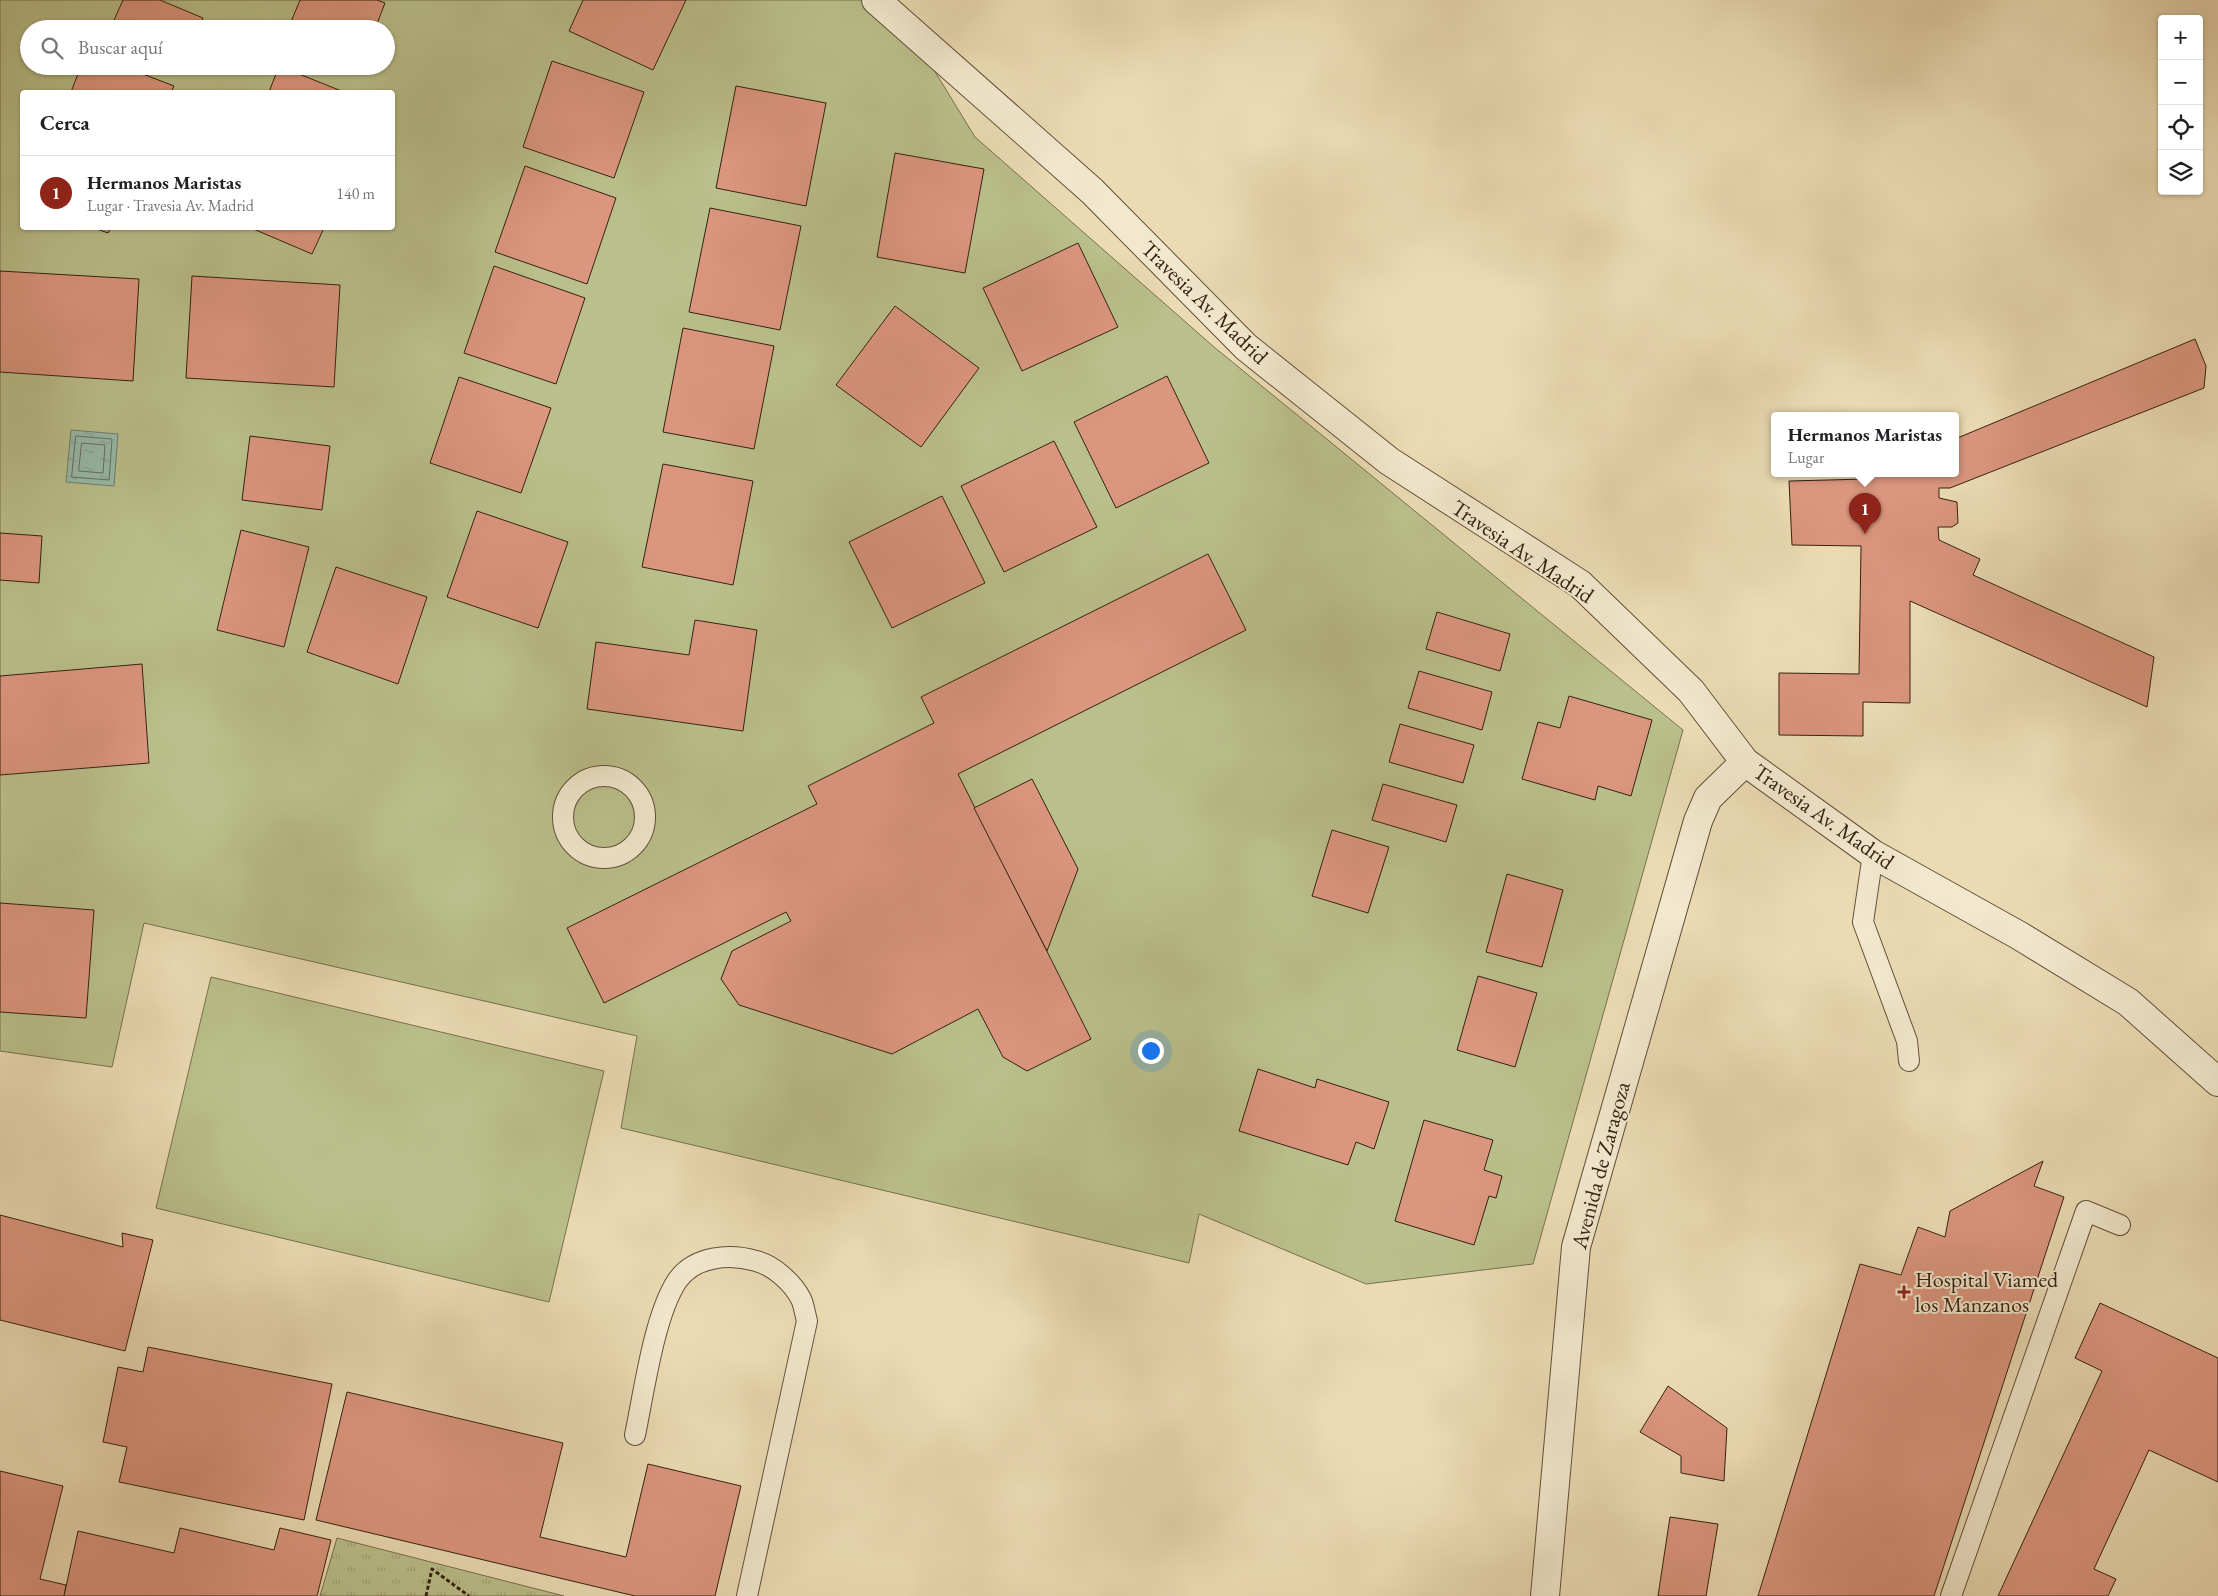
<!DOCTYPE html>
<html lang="es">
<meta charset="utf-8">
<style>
body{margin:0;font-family:"EB Garamond",serif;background:#f6f6f6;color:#202124}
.controls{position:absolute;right:15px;top:15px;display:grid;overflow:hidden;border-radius:5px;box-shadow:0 1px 4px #0004}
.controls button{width:45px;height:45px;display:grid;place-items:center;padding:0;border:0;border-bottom:1px solid #e0e0e0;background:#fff;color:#202124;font:25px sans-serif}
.you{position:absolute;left:1150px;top:1050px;width:18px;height:18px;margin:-12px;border:4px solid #fff;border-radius:50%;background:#1a73e8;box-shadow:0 0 0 8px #1a73e833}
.badge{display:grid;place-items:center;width:32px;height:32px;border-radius:50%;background:#8f2418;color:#fff;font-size:16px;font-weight:700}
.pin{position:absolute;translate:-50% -41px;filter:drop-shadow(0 1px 2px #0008)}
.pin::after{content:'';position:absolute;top:26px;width:18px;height:15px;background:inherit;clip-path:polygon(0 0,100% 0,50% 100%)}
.popup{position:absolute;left:1771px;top:412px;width:188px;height:65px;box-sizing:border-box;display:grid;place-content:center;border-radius:5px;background:#fff;filter:drop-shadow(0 1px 4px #0005);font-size:16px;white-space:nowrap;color:#757577}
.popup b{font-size:19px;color:#202124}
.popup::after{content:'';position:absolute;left:50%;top:100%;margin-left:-10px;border:10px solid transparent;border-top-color:#fff}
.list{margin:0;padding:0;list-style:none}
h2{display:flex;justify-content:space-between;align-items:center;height:65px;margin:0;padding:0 20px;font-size:21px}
h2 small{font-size:16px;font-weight:400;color:#757577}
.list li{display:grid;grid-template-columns:32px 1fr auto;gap:15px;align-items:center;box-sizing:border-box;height:75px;padding:0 20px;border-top:1px solid #e0e0e0}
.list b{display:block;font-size:19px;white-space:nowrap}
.list p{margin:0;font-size:16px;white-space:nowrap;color:#757577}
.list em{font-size:16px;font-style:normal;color:#757577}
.icon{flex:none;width:28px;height:28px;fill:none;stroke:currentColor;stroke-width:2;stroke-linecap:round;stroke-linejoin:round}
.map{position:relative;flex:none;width:2218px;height:1596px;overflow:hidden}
.search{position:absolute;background:#fff;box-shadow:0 1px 4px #0004;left:20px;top:20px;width:375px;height:55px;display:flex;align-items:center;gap:12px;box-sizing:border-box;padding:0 18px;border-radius:28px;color:#757577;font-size:19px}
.panel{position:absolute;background:#fff;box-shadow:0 1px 4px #0004;left:20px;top:90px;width:375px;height:140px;border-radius:5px}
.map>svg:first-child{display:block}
.grass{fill:url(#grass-tufts);stroke:#78704e}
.garden{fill:#bac08b;stroke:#78704e;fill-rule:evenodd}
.water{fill:url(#water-ripples);stroke:#707d6e}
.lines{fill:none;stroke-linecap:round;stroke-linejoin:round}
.shore{stroke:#666e5e;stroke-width:1}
.building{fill:#db967e;stroke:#352112}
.service-casing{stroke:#62503a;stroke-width:22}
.minor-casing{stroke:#62503a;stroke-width:30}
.path{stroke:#352112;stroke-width:3;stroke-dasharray:4 2.5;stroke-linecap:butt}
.service{stroke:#f2e8ce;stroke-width:20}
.minor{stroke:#f2e8ce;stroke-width:28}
.poi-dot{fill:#8f2418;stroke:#f2e8ce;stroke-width:2}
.labels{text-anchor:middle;stroke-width:4;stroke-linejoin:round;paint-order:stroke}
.street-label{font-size:22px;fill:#352112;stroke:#f2e8ce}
.poi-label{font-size:22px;fill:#352112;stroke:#f2e8ce;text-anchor:start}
</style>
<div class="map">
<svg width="2218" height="1596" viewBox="0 0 2218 1596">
<defs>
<pattern id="grass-tufts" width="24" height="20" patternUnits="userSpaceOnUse" patternTransform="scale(1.25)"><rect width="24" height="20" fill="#bac08b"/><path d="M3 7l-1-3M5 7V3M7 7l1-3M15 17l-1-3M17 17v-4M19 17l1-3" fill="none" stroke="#a0a577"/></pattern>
<pattern id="water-ripples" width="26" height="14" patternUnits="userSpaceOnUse" patternTransform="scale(1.25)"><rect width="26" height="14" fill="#98bbab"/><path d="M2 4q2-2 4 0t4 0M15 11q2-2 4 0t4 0" fill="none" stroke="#84a092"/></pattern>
</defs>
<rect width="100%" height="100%" fill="#ebdbb3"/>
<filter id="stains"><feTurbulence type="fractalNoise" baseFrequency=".004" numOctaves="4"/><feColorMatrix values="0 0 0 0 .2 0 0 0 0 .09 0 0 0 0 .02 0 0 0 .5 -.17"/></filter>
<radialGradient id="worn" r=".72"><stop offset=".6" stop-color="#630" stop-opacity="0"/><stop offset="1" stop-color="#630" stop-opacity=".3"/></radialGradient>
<polygon class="grass" points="337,1538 564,1596 320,1596"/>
<g class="garden">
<path d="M0 0H891L975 137 1214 347 1683 730 1533 1264 1366 1284 1199 1214 1189 1263 621 1128 637 1036 144 923 112 1067 0 1051ZM29 29H386V66H29ZM22 92H392V228H22Z"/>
<polygon points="211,977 604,1071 549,1302 156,1208"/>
</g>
<polygon class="water" points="71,430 118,434 114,486 66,482"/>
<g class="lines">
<g class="shore">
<polygon points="76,436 112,439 109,480 72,477"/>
<polygon points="82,443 105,445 103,473 79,471"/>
</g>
</g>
<g class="building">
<polygon points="123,0 160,0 203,18 198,29 110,29"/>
<polygon points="300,0 377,0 385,3 375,29 288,29"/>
<polygon points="583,0 686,0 653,70 569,31"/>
<polygon points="552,61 644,92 614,178 523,147"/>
<polygon points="81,66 122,66 174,86 171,92 71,92"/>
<polygon points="279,66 344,92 269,92"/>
<polygon points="736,86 826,103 806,206 716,188"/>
<polygon points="895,153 984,169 965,273 877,257"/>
<polygon points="525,166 616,198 587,284 495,252"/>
<polygon points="710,208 801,226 780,330 689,312"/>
<polygon points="94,228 111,228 108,233"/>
<polygon points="251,228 324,228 312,254"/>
<polygon points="1078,243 1118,327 1022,371 983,288"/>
<polygon points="494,266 585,298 556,384 464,353"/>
<polygon points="0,271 139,279 133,381 0,372"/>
<polygon points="192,276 340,285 334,387 186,378"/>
<polygon points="895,306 979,368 921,447 836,385"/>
<polygon points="683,328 774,346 754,449 663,432"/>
<polygon points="2195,339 2206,366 2204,388 1950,488 1939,488 1939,498 1957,502 1958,523 1952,527 1938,527 1939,540 1980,559 1973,575 2154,657 2147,707 1910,601 1910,703 1863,702 1863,736 1779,735 1779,673 1859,674 1861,546 1792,545 1789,481 1866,479 1866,473 1955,473 1955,439"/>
<polygon points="1167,376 1209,463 1116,508 1074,422"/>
<polygon points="459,377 551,408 521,493 430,463"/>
<polygon points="250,436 330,446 322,510 242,500"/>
<polygon points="1054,441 1097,527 1004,572 961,486"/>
<polygon points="663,464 753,481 733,585 642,567"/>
<polygon points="942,496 985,583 892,628 849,542"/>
<polygon points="477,511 568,542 538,628 447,597"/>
<polygon points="241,530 309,547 284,647 217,630"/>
<polygon points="0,533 42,536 39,583 0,580"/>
<polygon points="1208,554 1246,630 958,774 1091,1039 1027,1071 1003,1057 978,1009 892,1054 739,1005 721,979 732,951 791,921 786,912 604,1003 567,928 817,804 808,786 934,723 921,697"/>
<polygon points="336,567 427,597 398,684 307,652"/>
<polygon points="1437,612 1510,634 1500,671 1426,649"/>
<polygon points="695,620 757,630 743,731 587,709 596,642 689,655"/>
<polygon points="142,664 149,763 0,775 0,676"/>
<polygon points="1419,671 1492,692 1482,730 1408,708"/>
<polygon points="1569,696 1652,720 1631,796 1598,786 1595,800 1522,779 1538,722 1560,728"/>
<polygon points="1400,724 1474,745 1463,783 1389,762"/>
<polygon points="1032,779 1078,869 1047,951 974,808"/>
<polygon points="1383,784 1457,805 1446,842 1372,820"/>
<polygon points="1332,830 1389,847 1368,913 1312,896"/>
<polygon points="1507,874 1563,890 1542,967 1486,952"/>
<polygon points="0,903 94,910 86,1018 0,1012"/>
<polygon points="1478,976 1537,993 1515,1067 1457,1050"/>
<polygon points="1258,1069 1315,1088 1317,1079 1389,1102 1374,1149 1356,1142 1348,1165 1239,1131"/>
<polygon points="1424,1120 1493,1140 1484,1170 1502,1176 1496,1198 1489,1196 1474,1245 1395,1221"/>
<polygon points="2043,1161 2034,1186 2064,1197 1934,1596 1758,1596 1860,1264 1901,1275 1918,1227 1945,1237 1950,1211"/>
<polygon points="0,1215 123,1247 122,1233 153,1240 125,1351 0,1320"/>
<polygon points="2100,1303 2218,1358 2218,1482 2149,1450 2094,1569 2116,1579 2108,1596 1998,1596 2102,1371 2075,1358"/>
<polygon points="148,1347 332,1384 304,1520 119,1482 127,1447 103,1442 118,1367 143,1372"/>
<polygon points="1668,1386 1727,1428 1724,1481 1681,1473 1681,1456 1640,1432"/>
<polygon points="347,1392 563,1443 540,1537 626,1557 648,1464 741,1486 715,1596 635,1596 316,1520"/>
<polygon points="0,1471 63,1486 40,1579 66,1585 64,1596 0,1596"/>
<polygon points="1670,1517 1718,1524 1706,1596 1658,1596"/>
<polygon points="180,1528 274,1550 280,1528 331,1540 317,1596 64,1596 78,1531 174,1553"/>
</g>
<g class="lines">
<defs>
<g id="service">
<circle cx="604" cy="817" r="41"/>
<polyline points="1873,854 1863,922 1907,1041 1909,1061"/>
<path d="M635 1435C644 1392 654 1316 677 1281 694 1256 730 1253 756 1261 773 1265 793 1283 801 1299 804 1305 805 1314 807 1321L747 1596"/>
<polyline points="1951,1596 2086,1211 2120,1225"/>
</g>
<g id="minor">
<polyline points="876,0 1092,191 1246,347 1389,461 1580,584 1691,691 1745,762 1873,854 2020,936 2128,1002 2218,1082"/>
<polyline points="1545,1596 1576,1247 1698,821 1708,798 1745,762"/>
</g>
</defs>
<use href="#service" class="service-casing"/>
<use href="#minor" class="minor-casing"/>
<polyline class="path" points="426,1596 432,1569 469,1596"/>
<use href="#service" class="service"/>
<use href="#minor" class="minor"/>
</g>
<path class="poi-dot" d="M1901.5 1284.5h5v5h5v5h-5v5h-5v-5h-5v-5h5z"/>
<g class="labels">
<g class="street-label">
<text transform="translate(1205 302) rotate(44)" y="8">Travesia Av. Madrid</text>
<text transform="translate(1523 551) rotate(34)" y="8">Travesia Av. Madrid</text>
<text transform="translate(1824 816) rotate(35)" y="8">Travesia Av. Madrid</text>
<text transform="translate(1600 1165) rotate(-75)" y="8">Avenida de Zaragoza</text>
</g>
<g class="poi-label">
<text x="1915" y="1287">Hospital Viamed<tspan x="1915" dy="25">los Manzanos</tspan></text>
</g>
</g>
<rect width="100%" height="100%" filter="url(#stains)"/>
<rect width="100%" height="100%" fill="url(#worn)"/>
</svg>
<div class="controls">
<button>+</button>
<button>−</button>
<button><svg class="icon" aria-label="locate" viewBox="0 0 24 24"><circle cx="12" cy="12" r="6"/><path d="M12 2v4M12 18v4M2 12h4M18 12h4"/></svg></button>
<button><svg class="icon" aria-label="layers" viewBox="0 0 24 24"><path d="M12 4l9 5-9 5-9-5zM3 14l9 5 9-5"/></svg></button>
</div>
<div class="you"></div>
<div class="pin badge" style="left:1865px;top:534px">1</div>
<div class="popup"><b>Hermanos Maristas</b>Lugar</div>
<div class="search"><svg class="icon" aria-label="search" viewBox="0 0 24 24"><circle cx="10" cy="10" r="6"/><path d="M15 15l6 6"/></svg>Buscar aquí</div>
<section class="panel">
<h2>Cerca<small></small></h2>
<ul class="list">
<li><span class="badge">1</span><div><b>Hermanos Maristas</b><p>Lugar · Travesia Av. Madrid</p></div><em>140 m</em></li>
</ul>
</section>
</div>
